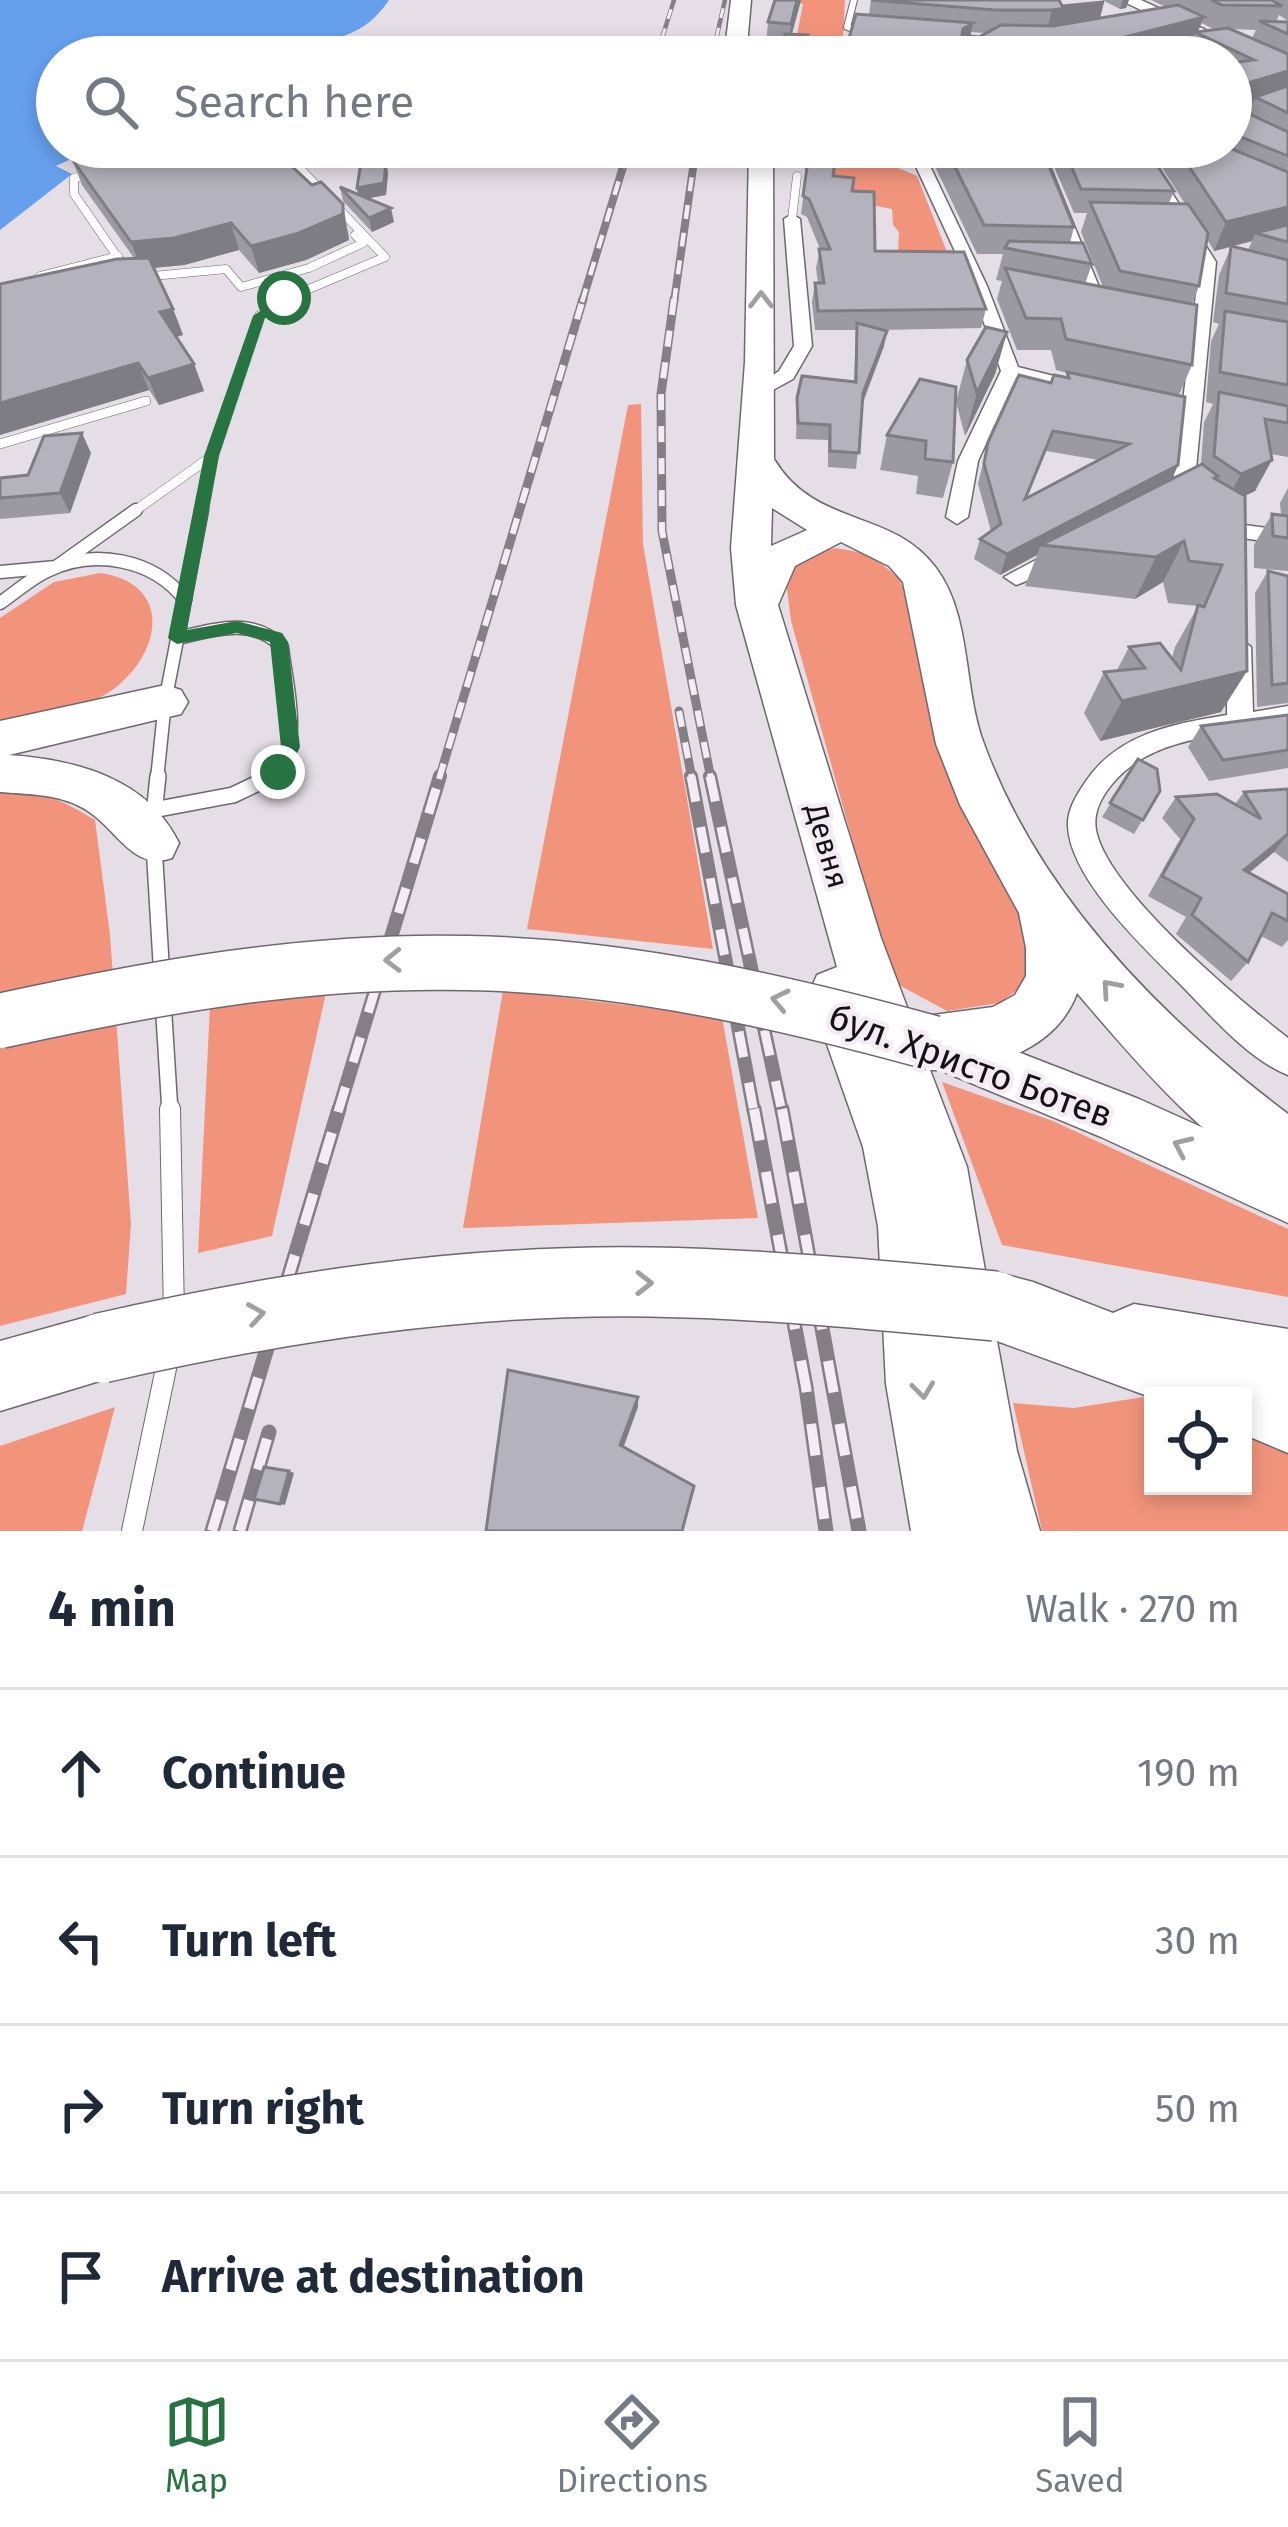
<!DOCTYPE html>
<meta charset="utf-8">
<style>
body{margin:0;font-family:"Fira Sans",sans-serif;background:#f2f2f3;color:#1f2937}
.controls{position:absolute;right:36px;bottom:36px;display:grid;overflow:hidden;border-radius:0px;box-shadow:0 6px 18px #0003}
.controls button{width:108px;height:108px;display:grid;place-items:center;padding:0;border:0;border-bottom:3px solid #e0e1e3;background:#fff;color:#1f2937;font:60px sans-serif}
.stop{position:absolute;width:36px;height:36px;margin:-27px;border:9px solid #277342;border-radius:50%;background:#fff}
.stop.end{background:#277342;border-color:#fff;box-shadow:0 3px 12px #0008}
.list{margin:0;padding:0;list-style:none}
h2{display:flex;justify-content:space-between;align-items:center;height:156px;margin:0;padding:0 48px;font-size:51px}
h2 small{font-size:39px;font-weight:400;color:#747a83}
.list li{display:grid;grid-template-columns:78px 1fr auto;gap:36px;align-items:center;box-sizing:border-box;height:168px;padding:0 48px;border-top:3px solid #e0e1e3}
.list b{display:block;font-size:45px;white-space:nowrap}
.list em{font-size:39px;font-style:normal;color:#747a83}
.icon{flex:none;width:66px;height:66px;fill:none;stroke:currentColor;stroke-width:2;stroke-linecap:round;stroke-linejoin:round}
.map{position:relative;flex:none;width:1288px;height:1531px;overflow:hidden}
.search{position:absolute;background:#fff;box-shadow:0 6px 18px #0003;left:36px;right:36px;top:36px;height:132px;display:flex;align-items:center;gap:30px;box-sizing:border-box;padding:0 42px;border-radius:66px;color:#747a83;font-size:45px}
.sheet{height:828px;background:#fff}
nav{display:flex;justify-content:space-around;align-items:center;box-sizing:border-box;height:168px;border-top:3px solid #e0e1e3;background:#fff;font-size:33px;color:#747a83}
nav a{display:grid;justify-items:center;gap:6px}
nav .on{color:#277342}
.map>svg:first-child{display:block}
.green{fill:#f2947c}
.water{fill:#66a0ed}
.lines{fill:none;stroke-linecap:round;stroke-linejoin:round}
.lane-far5-casing{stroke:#6f676f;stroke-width:8}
.lane-far4-casing{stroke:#6f676f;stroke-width:9}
.lane-far3-casing{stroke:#6f676f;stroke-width:10}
.lane-far2-casing{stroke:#6f676f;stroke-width:15}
.lane-far1-casing{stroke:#6f676f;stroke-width:18}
.lane-casing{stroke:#6f676f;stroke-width:22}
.street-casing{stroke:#6f676f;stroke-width:3}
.secondary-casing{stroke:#6f676f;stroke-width:3}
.primary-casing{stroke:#6f676f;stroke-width:3}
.highway-casing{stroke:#6f676f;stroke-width:3}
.lane-far5{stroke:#fff;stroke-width:6}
.lane-far4{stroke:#fff;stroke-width:8}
.lane-far3{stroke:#fff;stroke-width:9}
.lane-far2{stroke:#fff;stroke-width:12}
.lane-far1{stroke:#fff;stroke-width:15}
.lane{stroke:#fff;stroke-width:20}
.street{fill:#fff;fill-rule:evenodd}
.secondary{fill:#fff;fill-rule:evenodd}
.primary{fill:#fff;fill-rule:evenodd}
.highway{fill:#fff;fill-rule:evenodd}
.rail-far4-casing{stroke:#847f84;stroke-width:4.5}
.rail-far3-casing{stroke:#847f84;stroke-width:8}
.rail-far2-casing{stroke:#847f84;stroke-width:9}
.rail-far1-casing{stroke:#847f84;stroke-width:14}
.rail-casing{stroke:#847f84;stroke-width:15}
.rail-far4{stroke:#f4ebf4;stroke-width:3;stroke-dasharray:10;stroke-linecap:butt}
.rail-far3{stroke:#f4ebf4;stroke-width:4.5;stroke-dasharray:14;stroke-linecap:butt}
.rail-far2{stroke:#f4ebf4;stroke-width:6;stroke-dasharray:16;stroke-linecap:butt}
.rail-far1{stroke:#f4ebf4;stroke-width:9;stroke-dasharray:26;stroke-linecap:butt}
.rail{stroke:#f4ebf4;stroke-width:10;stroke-dasharray:32;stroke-linecap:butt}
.highway-bridge-far1-casing{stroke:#6f676f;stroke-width:57;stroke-linecap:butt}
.highway-bridge-casing{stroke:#6f676f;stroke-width:72;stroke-linecap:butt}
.highway-bridge-far1{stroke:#fff;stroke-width:54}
.highway-bridge{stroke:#fff;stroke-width:69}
.wall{fill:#9b9aa3;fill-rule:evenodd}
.shaded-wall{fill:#7e7d84}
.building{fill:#b4b3bd;stroke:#7e7d84;stroke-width:3;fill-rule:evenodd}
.oneway{stroke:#a1a0a1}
.route{fill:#277342}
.labels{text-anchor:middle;stroke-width:9;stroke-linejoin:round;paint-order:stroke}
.street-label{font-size:30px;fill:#141214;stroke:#f4ebf4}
.near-street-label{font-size:36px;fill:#141214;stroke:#f4ebf4}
</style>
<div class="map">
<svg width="1288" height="1531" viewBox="0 0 1288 1531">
<rect width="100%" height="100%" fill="#e6dee6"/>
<g class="green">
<polygon points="777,0 845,0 842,57 775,57 794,50 803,4"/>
<path d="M785 147H896L890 156 898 168 917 176 949 257 898 251 899 232 893 225 892 209C871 205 854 203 848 180L808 171 786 156Z"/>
<polygon points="641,404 643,544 713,949 527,929 628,405"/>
<polygon points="836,548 869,554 899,578 912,610 936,732 978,840 1016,896 1039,953 1022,987 999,1003 947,1011 899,985 882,946 791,621 785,574 804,555"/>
<path d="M100 573C172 583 163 651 115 688 83 712 38 718 0 727V618L54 582Z"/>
<path d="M0 787C36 787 65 802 95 820L110 935 131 1224 126 1294 0 1326Z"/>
<polygon points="503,990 722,1017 758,1218 463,1228"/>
<polygon points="326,993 272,1236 198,1253 210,1005"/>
<polygon points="942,1082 1053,1121 1288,1229 1288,1297 1002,1245"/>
<polygon points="1181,1391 1153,1396 1153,1486 1243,1486 1243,1414 1288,1436 1288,1531 1042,1531 1013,1403 1074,1408"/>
<polygon points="115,1407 82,1531 0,1531 0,1446"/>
</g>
<path class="water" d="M0 0H389C374 22 360 31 335 39L347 57H57V147H97L56 166 72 174 0 230Z"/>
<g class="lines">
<defs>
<polyline id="lane-far5" points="854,0 847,27 866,33"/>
<g id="lane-far4">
<polyline points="94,173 74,178 74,194 132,278 226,269 241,287 309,268 363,243 355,235"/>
<polyline points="792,219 797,176"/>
<polyline points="40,276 118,256"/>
<polyline points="278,302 385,257 292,160"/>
</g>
<g id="lane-far3">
<polyline points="0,444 146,401"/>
<polyline points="132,513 212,456"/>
<polyline points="201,513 212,456 259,316 282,299"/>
</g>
<g id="lane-far2">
<polyline points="0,572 56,567 136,510"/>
<path d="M0 603C16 592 30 579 47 571 94 548 154 559 185 600"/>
<path d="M177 638C214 630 253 616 282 647 287 691 305 745 270 779"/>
<polyline points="157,779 165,702 202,510"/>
</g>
<g id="lane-far1">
<polyline points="153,810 233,795 273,776"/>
<polyline points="153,823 158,776"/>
<polyline points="154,845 162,979"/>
<polyline points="163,1001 170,1112"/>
</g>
<g id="lane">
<polyline points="170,1109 174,1314"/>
<polyline points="132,1531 169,1354"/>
</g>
<g id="street">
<polygon points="1220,40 1224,47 1153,57 1159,53"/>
<polygon points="907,147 921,147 987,286 1018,367 1094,386 1084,392 1016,378 978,461 968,517 957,524 946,517 958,461 1001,371 971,286"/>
<polygon points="1028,147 1042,147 1108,309 1105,313 1090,309"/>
<polygon points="1151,167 1158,171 1216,262 1194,489 1205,499 1194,506 1172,491 1200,262 1144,171"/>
<polygon points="792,214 800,219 812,346 793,379 760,397 750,391 779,371 794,346 784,219"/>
<polygon points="1238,524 1288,531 1288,545 1230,536 1230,526"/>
<polygon points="1062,546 1073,553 1070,558 1024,582 1016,585 1004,577"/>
<path d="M1239 638 1251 647 1253 712 1288 706V726C1244 733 1194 734 1153 753 1127 764 1090 798 1096 830 1107 890 1239 1000 1288 1038V1075C1247 1059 1208 1012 1177 981 1142 946 1070 878 1068 826 1067 811 1076 796 1084 784 1116 734 1172 724 1227 715V647Z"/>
</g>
<polygon id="secondary" points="1120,0 1141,0 1288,68 1288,80"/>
<g id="primary">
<polygon points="936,1020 1139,1099 1288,1166 1288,1223 1101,1137 918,1061 910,1044 918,1027"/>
<polygon points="1134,1304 1288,1329 1288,1391 1134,1364 1113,1355 1104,1334 1113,1313"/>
</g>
<g id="highway">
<polygon points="731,0 751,0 746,57 724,57"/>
<path d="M749 147H773L774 459C815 528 893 509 936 568 972 616 963 689 984 744 1040 896 1161 1018 1288 1114V1184C1210 1152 1132 1057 1077 993 1056 1051 988 1071 930 1070L967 1167 986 1276 995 1272 1033 1282 1288 1381V1453L1243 1434V1396L1153 1398 997 1341 1017 1451 1040 1531H911L886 1384 878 1226 863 1147 809 993 817 975 837 967 736 605 731 548 745 362ZM772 508 807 530 771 546ZM841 542 889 566 903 582 936 744 960 805 1019 913 1026 948V976L1015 995 993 1007 933 1015 913 1023 881 938 778 605 795 566Z"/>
<path d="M165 685 181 690 188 702 181 714 9 755C77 760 147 778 179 843L172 858C129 873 116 822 77 805 54 794 25 794 0 792V721Z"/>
<polygon points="101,1313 126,1323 136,1348 126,1373 0,1411 0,1341"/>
</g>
</defs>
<use href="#lane-far5" class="lane-far5-casing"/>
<use href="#lane-far4" class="lane-far4-casing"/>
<use href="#lane-far3" class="lane-far3-casing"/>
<use href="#lane-far2" class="lane-far2-casing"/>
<use href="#lane-far1" class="lane-far1-casing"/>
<use href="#lane" class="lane-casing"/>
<use href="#street" class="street-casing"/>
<use href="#secondary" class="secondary-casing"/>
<use href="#primary" class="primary-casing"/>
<use href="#highway" class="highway-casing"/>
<use href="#lane-far5" class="lane-far5"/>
<use href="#lane-far4" class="lane-far4"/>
<use href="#lane-far3" class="lane-far3"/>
<use href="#lane-far2" class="lane-far2"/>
<use href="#lane-far1" class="lane-far1"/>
<use href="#lane" class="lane"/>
<use href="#street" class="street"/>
<use href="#secondary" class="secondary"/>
<use href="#primary" class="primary"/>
<use href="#highway" class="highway"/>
<defs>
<g id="rail-far4">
<polyline points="656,57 674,0"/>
<polyline points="712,57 725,0"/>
</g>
<g id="rail-far3">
<polyline points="582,302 629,147"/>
<polyline points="674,302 696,147"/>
</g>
<g id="rail-far2">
<polyline points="674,299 661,394 662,531 711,779"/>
<polyline points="679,711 692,779"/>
<polyline points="439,779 583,299"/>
</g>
<g id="rail-far1">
<polyline points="691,776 754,1112"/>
<polyline points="710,776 782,1112"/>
<polyline points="338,1112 440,776"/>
</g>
<g id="rail">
<polyline points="754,1109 806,1387 826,1531"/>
<polyline points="782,1109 859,1531"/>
<polyline points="212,1531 339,1109"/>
<polyline points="240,1531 269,1432"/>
</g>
</defs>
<use href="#rail-far4" class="rail-far4-casing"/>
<use href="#rail-far3" class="rail-far3-casing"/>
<use href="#rail-far2" class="rail-far2-casing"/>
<use href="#rail-far1" class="rail-far1-casing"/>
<use href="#rail" class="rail-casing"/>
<use href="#rail-far4" class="rail-far4"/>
<use href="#rail-far3" class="rail-far3"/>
<use href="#rail-far2" class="rail-far2"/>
<use href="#rail-far1" class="rail-far1"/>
<use href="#rail" class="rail"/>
<defs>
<path id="highway-bridge-far1" d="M0 1021C154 987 309 959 468 963 627 966 780 1001 933 1043"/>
<path id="highway-bridge" d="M101 1348C281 1307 465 1279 650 1282 766 1284 880 1295 995 1306"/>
</defs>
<use href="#highway-bridge-far1" class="highway-bridge-far1-casing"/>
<use href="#highway-bridge" class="highway-bridge-casing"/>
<use href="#highway-bridge-far1" class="highway-bridge-far1"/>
<use href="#highway-bridge" class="highway-bridge"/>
</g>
<g class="wall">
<path d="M801 0 792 34 808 45H847L869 15 871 0 1062 6 1104 2 1100 18 1166 7 1151 0H1288V21L1279 15 1276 22H1288V457L1271 454 1255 491 1245 496 1221 712 1100 741 1084 713 1104 672 1117 670 1129 647 1172 658 1175 647 1198 606 1168 603 1163 582 1135 599 1025 586 1037 555 1000 575 974 559 980 539 991 531 978 484 988 442 1051 383 1066 377 1067 373 1056 370 1051 350H1017L997 299 1002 281 996 280 1003 254H977L929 154 931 147H1041L1074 227 1070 243 1092 264 1085 284 1103 287 1081 232 1087 213H1074L1055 169 1061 150 1049 152 1046 147H1145L1174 191 1169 203 1185 204 1149 147H1231V57H1186L1191 42 766 46 768 22ZM1201 23 1214 29H1221L1198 32ZM1231 29 1256 30 1252 38ZM971 32 986 33 979 37 970 36ZM1252 105 1249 113 1239 109ZM1207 239 1214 251 1231 247 1219 275 1213 322 1219 324 1211 341 1206 402 1213 404 1204 422 1201 464 1172 479 1178 465 1179 395 1192 365V304L1199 286ZM1252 241 1248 250 1233 246 1245 243ZM1046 451 1099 460 1027 498Z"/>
<polygon points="1102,0 1129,0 1126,8 1120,9"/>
<polygon points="124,147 297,147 297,154 272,156 348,231 349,240 306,260 259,273 239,250 184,265 153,268 173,309 183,335 177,337 194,364 204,391 159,405 149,390 0,435 0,284 134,258 82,185 72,159"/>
<polygon points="808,160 852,191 875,251 986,309 981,328 882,330 884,346 863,403 856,469 828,467 828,440 796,439 797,398 854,381 856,330 815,330 812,302 815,283 818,283 816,268 820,249 807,217 801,214"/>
<polygon points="386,161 388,173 386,195 368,198 394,222 372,232 343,201 340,187 358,194 357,188"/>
<polygon points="1007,332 995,374 965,436 956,402 967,360"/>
<polygon points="920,379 953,462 943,498 916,494 918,476 880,470 887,435"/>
<polygon points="91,453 70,513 0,519 0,478 28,475"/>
<polygon points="1288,488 1288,571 1254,568 1254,545 1272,514 1281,515 1280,503"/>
<polygon points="1268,571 1288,576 1288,703 1257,707 1255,593"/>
<polygon points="1288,715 1288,768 1209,781 1188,747 1201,726"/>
<polygon points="1138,759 1160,791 1134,834 1102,817"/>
<polygon points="1288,789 1288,862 1274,852 1249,873 1288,894 1288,940 1282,947 1261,936 1248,962 1231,981 1176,934 1186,917 1148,896 1180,839 1162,818 1176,797 1235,804 1244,792"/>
</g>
<g class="shaded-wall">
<polygon points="797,0 801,0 788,48 791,24"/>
<polygon points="1123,0 1129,0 1126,8 1120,9"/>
<polygon points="1104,2 1098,25 1046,33 1052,10"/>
<polygon points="1204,17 1197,34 1195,32 1191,42 1134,57 1102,43"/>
<polygon points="973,23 968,47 958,53 963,29"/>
<polygon points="1288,71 1288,93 1255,97 1252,105 1231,111 1237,86"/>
<polygon points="263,147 297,147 297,154 265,157"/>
<polygon points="1050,147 1062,147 1061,150 1049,152"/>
<polygon points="386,161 388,173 386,195 359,200 357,188"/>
<polygon points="343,204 349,240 306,260 259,273 251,246"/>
<polygon points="1288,207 1288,232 1255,233 1252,241 1214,251 1226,222"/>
<polygon points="391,208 394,222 372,232 369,218"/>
<polygon points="231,223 239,250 184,265 141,269 131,242"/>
<polygon points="173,309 183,335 170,338 160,312"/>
<polygon points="887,331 884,346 860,408 863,393"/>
<polygon points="1007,332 995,374 965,436 977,393"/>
<polygon points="138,363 149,390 0,435 0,403"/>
<polygon points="194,364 204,391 159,405 148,378"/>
<polygon points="82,433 91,453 70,513 60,493"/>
<polygon points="1272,460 1255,491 1224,505 1241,474"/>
<polygon points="1178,465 1169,485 1041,545 1037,555 1000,575 1007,554"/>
<polygon points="1184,541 1163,582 1135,599 1156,557"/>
<polygon points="1247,671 1221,712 1100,741 1122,701"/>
<polygon points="1288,834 1274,852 1228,890 1244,870"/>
<polygon points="638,1397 638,1407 621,1454 620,1445"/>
<polygon points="289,1471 294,1473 285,1505 280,1504"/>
</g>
<g class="building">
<polygon points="775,0 797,0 791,24 768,22"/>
<polygon points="871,0 1059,0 1062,6 1104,2 1052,10 995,10"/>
<polygon points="1211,0 1271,0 1282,6 1222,5"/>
<polygon points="1178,5 1204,17 1102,43 1133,57 783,57 785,34 808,35 808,45 847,45 856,14 973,23 963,29 962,35 979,37 1001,25 1053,26"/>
<polygon points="1259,21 1288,22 1288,34"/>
<polygon points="1228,28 1288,54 1288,71 1237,86 1239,109 1288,132 1288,156 1231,133 1231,63 1254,60 1195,32"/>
<polygon points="1288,86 1288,113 1255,97"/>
<polygon points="124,147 253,147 288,163 312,185 321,182 343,204 343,214 299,233 251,246 231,223 174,238 131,242 72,159"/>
<polygon points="945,147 1041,147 1074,227 984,225"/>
<polygon points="1063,147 1145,147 1174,191 1081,189"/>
<polygon points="1176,147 1227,147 1288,172 1288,207 1226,222"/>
<polygon points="808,160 835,162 833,176 854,178 852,191 874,192 875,251 964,252 986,309 818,311 815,283 824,283 819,249 830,249 809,199 803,196"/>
<polygon points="386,161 384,183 357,188 361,162"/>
<polygon points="340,187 391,208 369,218"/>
<polygon points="1090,202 1188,204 1208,233 1199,286 1120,271"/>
<polygon points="1288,225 1288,242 1255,233"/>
<polygon points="1009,241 1083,243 1092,264 1005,248"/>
<polygon points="1231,246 1288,260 1288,304 1226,293"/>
<polygon points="149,258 173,309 160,312 194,364 148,378 138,363 0,403 0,284 117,259"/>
<polygon points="1005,268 1197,305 1192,365 1066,339 1061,319 1026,318"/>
<polygon points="1225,311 1288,322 1288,385 1220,372"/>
<polygon points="857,323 887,331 863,393 859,453 830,451 830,425 798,423 797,398 802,376 856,382"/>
<polygon points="986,327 1007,332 977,393 967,360"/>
<path d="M1067 372 1185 397 1178 465 1007 554 980 539 1001 524 984 464 988 442 1019 375 1051 383 1054 375 1069 378ZM1053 431 1129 444 1025 499Z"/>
<polygon points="920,379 956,387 953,462 925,459 926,441 887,435"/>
<polygon points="1219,392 1288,406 1288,423 1265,419 1272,460 1241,474 1214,456"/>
<polygon points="82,433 60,493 0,498 0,478 28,475 44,436"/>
<polygon points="1202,464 1218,476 1214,478 1245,496 1247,671 1122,701 1104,672 1145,668 1129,647 1160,643 1181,670 1198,605 1204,607 1222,565 1189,561 1184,541 1156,557 1041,545"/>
<polygon points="1272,514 1288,516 1288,538 1273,536"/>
<polygon points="1268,571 1288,576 1288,683 1272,685"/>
<polygon points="1288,715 1288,750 1223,760 1201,726"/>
<polygon points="1138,759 1157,769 1160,791 1143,820 1110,803"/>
<polygon points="1288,789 1288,834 1244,870 1288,894 1288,921 1272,913 1248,962 1192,915 1201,898 1162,876 1194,819 1176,797 1217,794 1261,819 1244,792"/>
<polygon points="508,1370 638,1397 620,1445 694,1486 682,1531 486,1531"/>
<polygon points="264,1467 289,1471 280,1504 254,1499"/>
</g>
<defs><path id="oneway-chevron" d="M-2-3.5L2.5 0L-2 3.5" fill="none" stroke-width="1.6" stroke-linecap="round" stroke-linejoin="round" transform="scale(3)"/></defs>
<g class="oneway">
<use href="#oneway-chevron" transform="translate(761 300) rotate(-90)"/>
<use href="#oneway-chevron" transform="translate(393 960) rotate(179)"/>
<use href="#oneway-chevron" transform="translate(1110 988) rotate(-131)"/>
<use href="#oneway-chevron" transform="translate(780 1000) rotate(-168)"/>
<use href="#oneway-chevron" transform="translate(1182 1146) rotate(-156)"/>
<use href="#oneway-chevron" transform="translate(644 1283)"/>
<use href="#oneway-chevron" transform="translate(256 1314) rotate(-9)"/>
<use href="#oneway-chevron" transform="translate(923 1390) rotate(83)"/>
</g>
<polygon class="route" points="284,294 288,300 265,318 219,456 187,630 237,621 282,633 288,642 300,747 285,778 278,780 268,772 281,747 270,642 237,633 177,644 168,638 204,456 253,316"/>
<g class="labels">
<g class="street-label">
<text transform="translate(827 846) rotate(74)" y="10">Девня</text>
</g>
<g class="near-street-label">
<text transform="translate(971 1065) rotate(20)" y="13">бул. Христо Ботев</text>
</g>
</g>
</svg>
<div class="controls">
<button><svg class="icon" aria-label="locate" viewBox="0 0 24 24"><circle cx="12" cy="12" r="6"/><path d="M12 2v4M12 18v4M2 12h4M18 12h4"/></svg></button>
</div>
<div class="stop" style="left:284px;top:298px"></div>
<div class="stop end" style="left:278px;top:772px"></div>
<div class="search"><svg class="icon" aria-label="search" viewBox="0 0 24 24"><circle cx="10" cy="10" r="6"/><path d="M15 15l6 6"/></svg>Search here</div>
</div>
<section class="sheet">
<h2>4 min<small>Walk · 270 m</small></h2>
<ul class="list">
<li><svg class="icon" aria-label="ahead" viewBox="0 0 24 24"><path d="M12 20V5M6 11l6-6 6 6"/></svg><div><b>Continue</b></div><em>190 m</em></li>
<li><svg class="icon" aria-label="left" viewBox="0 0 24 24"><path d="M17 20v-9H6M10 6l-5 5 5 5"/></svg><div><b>Turn left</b></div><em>30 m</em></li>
<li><svg class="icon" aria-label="right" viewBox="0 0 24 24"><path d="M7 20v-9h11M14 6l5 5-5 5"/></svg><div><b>Turn right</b></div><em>50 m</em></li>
<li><svg class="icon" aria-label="arrive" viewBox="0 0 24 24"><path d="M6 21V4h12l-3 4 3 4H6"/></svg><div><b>Arrive at destination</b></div></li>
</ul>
</section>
<nav>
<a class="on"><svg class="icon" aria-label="map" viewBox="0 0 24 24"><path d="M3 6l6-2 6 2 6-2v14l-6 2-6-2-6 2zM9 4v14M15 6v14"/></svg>Map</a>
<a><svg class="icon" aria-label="directions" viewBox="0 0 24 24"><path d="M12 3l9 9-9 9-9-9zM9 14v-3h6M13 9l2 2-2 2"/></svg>Directions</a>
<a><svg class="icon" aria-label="saved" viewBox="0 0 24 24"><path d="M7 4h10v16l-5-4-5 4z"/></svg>Saved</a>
</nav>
